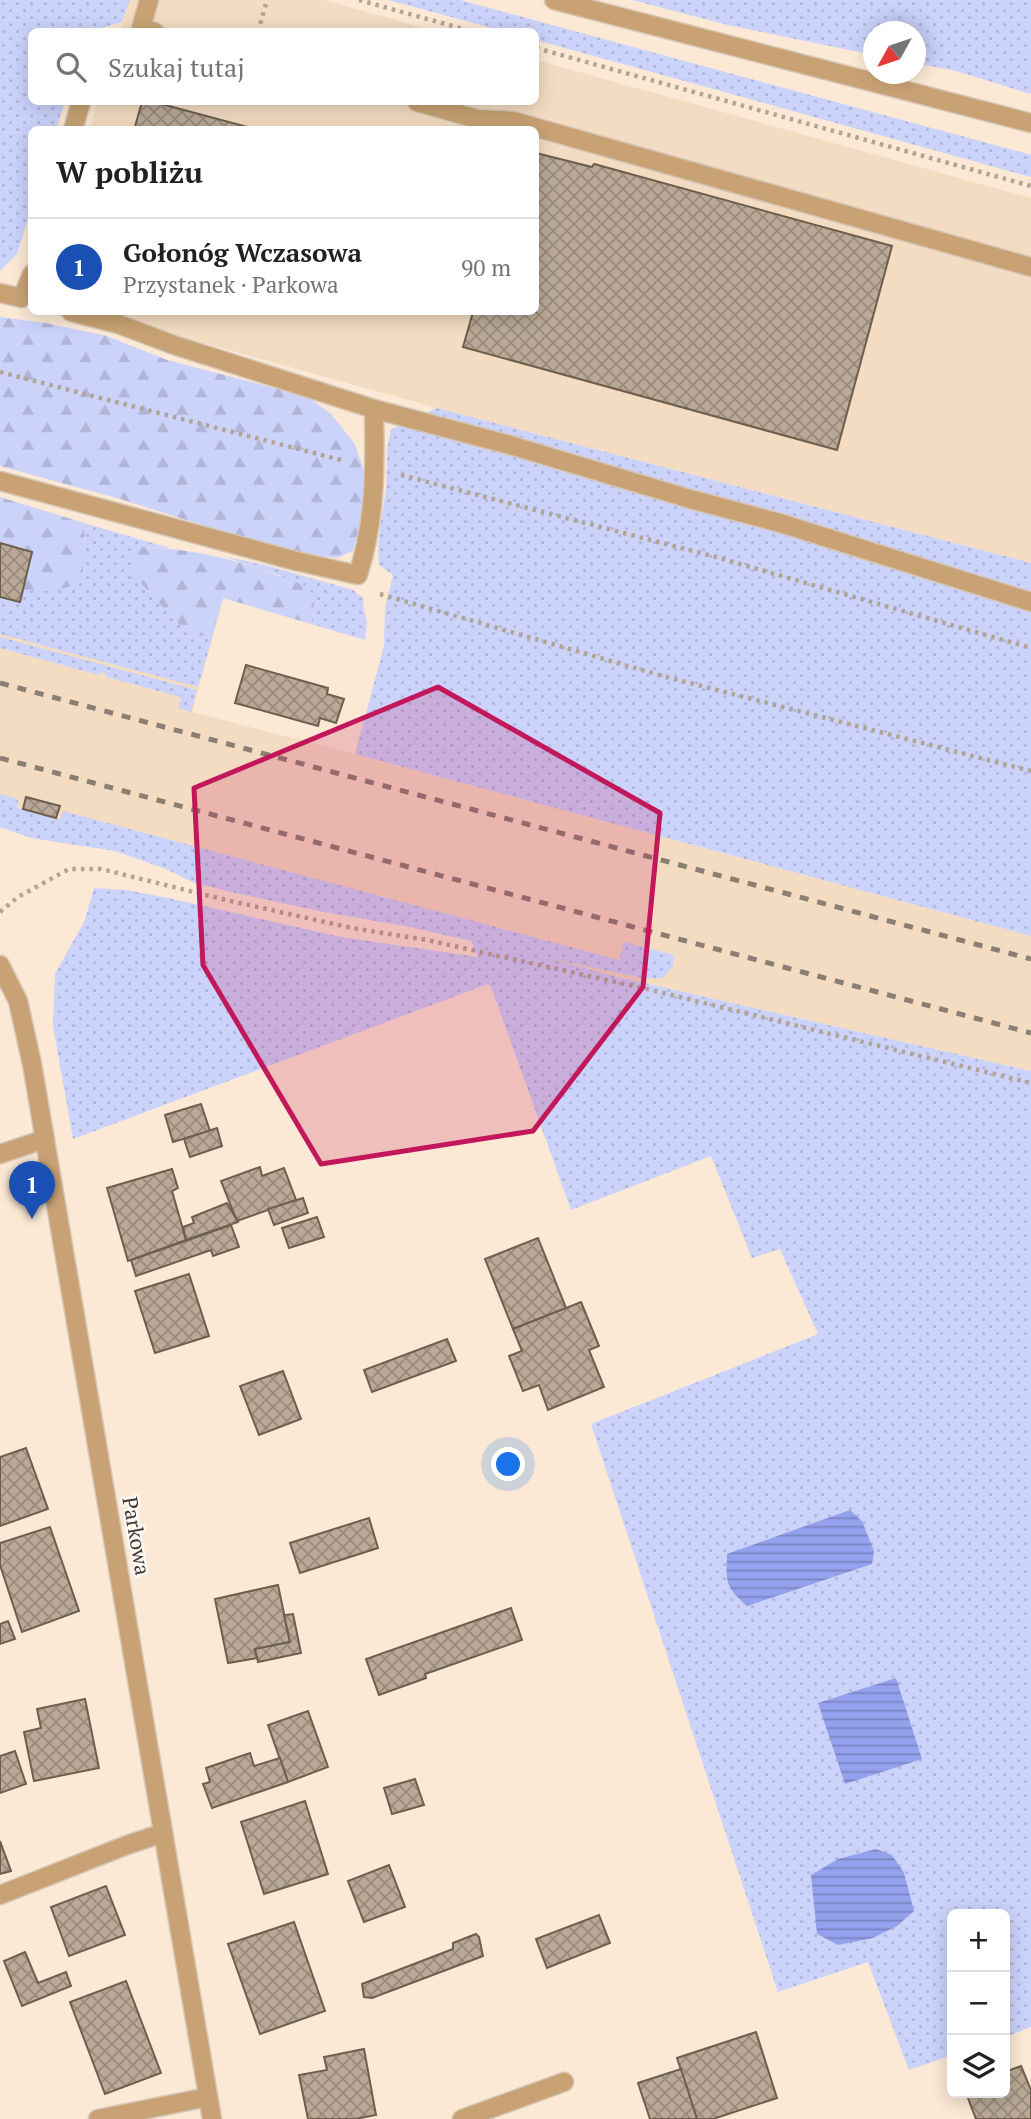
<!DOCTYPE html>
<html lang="pl">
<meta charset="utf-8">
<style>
body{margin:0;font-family:"PT Serif",serif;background:#f2f2f2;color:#202124}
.controls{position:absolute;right:21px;bottom:21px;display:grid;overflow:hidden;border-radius:10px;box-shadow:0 4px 18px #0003}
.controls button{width:63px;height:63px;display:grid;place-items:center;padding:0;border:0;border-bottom:2px solid #e0e0e0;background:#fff;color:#202124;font:35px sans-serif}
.compass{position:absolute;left:863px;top:21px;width:63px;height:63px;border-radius:50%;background:#fff;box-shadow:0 4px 18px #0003;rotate:230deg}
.you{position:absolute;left:509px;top:1465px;width:24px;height:24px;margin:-18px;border:5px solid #fff;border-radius:50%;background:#1a73e8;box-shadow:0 0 0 10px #1a73e833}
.badge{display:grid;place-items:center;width:46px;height:46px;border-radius:50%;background:#5259cf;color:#fff;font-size:23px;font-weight:700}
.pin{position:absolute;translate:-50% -58px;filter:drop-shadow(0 2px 4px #0008)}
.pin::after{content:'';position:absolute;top:37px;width:24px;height:21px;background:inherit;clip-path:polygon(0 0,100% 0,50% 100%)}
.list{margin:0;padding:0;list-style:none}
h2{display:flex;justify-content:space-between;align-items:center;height:91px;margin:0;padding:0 28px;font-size:30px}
h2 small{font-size:23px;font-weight:400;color:#757577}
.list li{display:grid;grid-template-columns:46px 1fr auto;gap:21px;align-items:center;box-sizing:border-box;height:98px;padding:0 28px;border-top:2px solid #e0e0e0}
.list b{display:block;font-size:26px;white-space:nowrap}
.list p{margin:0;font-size:23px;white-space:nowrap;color:#757577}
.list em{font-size:23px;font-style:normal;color:#757577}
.icon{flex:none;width:38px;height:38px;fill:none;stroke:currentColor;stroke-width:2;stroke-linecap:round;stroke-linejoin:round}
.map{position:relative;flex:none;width:1031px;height:2119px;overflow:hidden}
.search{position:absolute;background:#fff;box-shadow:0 4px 18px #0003;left:28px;top:28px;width:511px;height:77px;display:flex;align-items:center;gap:18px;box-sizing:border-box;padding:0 24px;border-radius:10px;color:#757577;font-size:26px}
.panel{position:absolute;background:#fff;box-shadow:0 4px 18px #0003;left:28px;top:126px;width:511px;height:189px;border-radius:10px}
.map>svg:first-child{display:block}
.built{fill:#f3dcc2}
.grass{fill:url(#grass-dots)}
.forest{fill:url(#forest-firs)}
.water{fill:url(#water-rules)}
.building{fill:url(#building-cross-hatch);stroke:#6e5f4d;stroke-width:2}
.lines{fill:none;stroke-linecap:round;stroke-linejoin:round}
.service-casing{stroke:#d6c6b5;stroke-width:21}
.minor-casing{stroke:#d6c6b5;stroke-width:21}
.tertiary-casing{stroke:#d6c6b5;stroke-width:21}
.path{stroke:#b2a495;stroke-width:4.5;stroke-dasharray:3.5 5;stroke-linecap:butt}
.service{stroke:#c8a274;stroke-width:18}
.minor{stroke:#c8a274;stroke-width:18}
.tertiary{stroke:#c8a274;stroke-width:18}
.rail{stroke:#8a7f72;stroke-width:5;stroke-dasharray:9 9;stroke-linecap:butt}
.marked{fill:#c2185b;fill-opacity:0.2;stroke:#c2185b;stroke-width:5;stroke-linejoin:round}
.labels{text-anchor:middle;stroke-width:5;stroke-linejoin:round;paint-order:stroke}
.street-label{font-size:21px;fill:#423b33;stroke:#fcf9f5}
</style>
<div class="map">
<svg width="1031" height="2119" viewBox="0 0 1031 2119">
<defs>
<pattern id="grass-dots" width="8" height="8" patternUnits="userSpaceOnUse" patternTransform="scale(1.75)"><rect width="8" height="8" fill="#cbd3fb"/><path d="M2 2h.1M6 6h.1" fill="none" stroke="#b0b6d8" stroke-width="1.8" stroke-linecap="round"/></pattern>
<pattern id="forest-firs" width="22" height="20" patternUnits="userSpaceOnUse" patternTransform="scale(1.75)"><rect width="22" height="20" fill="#cbd3fb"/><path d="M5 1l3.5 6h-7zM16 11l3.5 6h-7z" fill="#b0b6d8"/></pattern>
<pattern id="water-rules" width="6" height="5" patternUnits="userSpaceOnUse" patternTransform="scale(1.75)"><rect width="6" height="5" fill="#94a1ec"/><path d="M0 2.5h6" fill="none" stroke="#7a84c0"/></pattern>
<pattern id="building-cross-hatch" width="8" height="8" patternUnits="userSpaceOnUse" patternTransform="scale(1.75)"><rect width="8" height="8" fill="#b9a996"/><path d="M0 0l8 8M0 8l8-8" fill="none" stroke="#988b7b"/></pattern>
</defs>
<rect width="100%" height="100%" fill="#fbe9d5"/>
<g class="built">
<polygon points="130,0 324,0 435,31 119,32"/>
<polygon points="536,60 1031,198 1031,563 437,408 93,312 536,312 536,130 90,130 97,102 536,102"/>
<polygon points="0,516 228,582 192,712 355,754 1031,936 1031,1071 618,977 470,939 0,809"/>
</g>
<g class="grass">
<polygon points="0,0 130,0 122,22 91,31 32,32 32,102 65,102 56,129 32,130 31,209 17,254 0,271"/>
<polygon points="388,0 460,0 1028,154 1031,155 1031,177 536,40 536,32 503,31"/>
<polygon points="632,0 1031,0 1031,94 956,71 916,63 916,32 874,32 873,55 728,25"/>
<path d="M437 408 1031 563V936L355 754 384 646 385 608 393 575 379 565C376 539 383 514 386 489 388 468 385 450 391 429Z"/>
<polygon points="84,523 170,548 142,547 138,580 187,633 212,638 198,687 0,634 0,597 20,602 23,591 54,591 85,553"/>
<polygon points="222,556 265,565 353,590 364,599 363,606 367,622 365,640 311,624 315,598 279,575"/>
<polygon points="0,637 197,690 191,712 178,708 181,697 106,677 106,674 99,672 99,675 0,648"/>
<polygon points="0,794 18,799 17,808 60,820 63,811 619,960 624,942 674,955 673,966 663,978 642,978 547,958 618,977 1031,1071 1031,2027 1005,2037 1005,1914 952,1914 952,2055 909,2070 868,1962 778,1992 591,1424 818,1334 780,1249 752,1258 711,1156 571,1210 493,992 488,984 73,1139 53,1026 55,974 85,920 94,888 126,890 168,898 341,937 478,957 471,941 410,927 324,912 235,893 192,882 166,869 115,851 31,838 0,827"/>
</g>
<g class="forest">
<polygon points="0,317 46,323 107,336 167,360 308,397 331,414 355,444 365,475 364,509 353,551 337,558 288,552 120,499 0,466"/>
<polygon points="0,497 84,523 85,553 81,583 54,591 23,591 32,552 0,543"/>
<path d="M142 547C202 549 253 564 308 587L315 598 311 624 223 598 212 638 187 633 138 580 134 572 133 550Z"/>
</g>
<g class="water">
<path d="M850 1510 862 1521 874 1551 872 1564 747 1606C725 1587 726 1582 727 1554Z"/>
<polygon points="896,1678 922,1759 845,1784 818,1703"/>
<polygon points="876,1849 892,1855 904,1873 914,1911 897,1926 873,1938 838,1945 817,1934 811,1875 838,1859"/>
</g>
<g class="building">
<polygon points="142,102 154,102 259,130 134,130"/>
<polygon points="536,153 592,167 594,164 892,246 837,450 463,347 473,312 536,312"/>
<polygon points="0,543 32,552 20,602 0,597"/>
<polygon points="246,665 328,688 327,694 344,699 336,723 320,718 318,726 235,703"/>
<polygon points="26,797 60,806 56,818 23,809"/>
<polygon points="201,1104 210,1131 173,1142 165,1115"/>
<polygon points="217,1128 222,1146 190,1157 184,1139"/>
<polygon points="260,1167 262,1176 284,1168 296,1200 237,1221 221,1181"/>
<polygon points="172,1169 178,1188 172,1191 186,1240 128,1261 107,1188"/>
<polygon points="303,1198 308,1213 274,1225 268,1209"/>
<polygon points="227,1203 238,1222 186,1240 183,1227 194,1223 192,1217"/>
<polygon points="317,1217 324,1237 289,1248 282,1228"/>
<polygon points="231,1225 239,1247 213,1256 211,1250 136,1276 131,1260"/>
<polygon points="538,1238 566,1308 513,1329 485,1259"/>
<polygon points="189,1274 209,1336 155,1353 135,1291"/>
<polygon points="581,1302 599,1346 589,1350 604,1387 548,1410 539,1385 523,1391 509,1356 522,1351 513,1329"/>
<polygon points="447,1339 456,1361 372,1392 364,1370"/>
<polygon points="283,1371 301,1419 259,1435 240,1386"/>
<polygon points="26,1448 48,1509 0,1526 0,1457"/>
<polygon points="369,1518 378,1548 300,1573 290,1543"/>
<polygon points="50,1527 79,1611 22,1632 0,1565 0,1543"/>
<polygon points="278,1585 290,1642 255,1649 257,1658 228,1663 215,1599"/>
<polygon points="511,1608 522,1640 425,1674 426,1678 379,1695 366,1659"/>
<polygon points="293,1614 301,1653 258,1662 255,1649 290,1642 284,1615"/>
<polygon points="8,1621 15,1639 0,1644 0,1624"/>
<polygon points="85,1699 99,1768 34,1781 24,1732 41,1728 37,1709"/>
<polygon points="308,1711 328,1767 288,1782 268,1725"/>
<polygon points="15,1751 26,1784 0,1793 0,1756"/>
<polygon points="250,1753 254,1766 280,1758 288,1782 212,1808 203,1784 210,1782 206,1768"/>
<polygon points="415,1779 424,1805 392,1814 384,1788"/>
<polygon points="305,1801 328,1874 264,1894 241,1822"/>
<polygon points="0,1841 11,1871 0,1874"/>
<polygon points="389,1865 405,1907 364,1922 348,1881"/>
<polygon points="106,1886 125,1935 69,1956 51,1907"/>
<polygon points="599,1915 610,1943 547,1968 536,1939"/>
<polygon points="294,1922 325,2011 260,2034 228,1944"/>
<polygon points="476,1934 479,1937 483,1956 372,1998 364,1997 362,1984 453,1949 453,1943"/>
<polygon points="25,1952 38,1983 66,1972 71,1986 22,2006 4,1961"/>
<polygon points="126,1981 161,2073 105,2094 70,2002"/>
<polygon points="756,2032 777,2098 713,2119 697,2119 677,2058"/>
<polygon points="364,2049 376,2115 355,2119 308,2119 299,2075 327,2070 324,2057"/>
<polygon points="1021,2066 1031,2090 1031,2119 976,2119 966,2093 1005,2093 1005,2072"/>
<polygon points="681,2069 697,2119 650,2119 638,2083"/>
</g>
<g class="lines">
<defs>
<g id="service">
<polyline points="149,0 141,28 155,32"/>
<polyline points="417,102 477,119 513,121 1031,267"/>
<polyline points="73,130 81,102"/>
<polyline points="0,293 22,298 32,274"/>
<polyline points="71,312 118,324 174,345 374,409 510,445 690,499 780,523 1031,602"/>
<path d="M0 481 296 561 358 575C376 517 375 469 374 409"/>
<polyline points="0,1154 45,1139"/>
<polyline points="0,1895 127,1845 163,1833"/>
<polyline points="98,2119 208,2097"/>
<polyline points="462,2119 564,2082"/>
</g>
<polyline id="minor" points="0,965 18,1001 32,1064 212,2119"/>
<polyline id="tertiary" points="554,0 1031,123"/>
</defs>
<use href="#service" class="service-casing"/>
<use href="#minor" class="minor-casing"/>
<use href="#tertiary" class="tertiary-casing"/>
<g class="path">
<polyline points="359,0 474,32"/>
<polyline points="258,32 267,0"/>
<polyline points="536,48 1031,186"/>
<polyline points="0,372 345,461"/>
<polyline points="401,475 716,557 1031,648"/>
<polyline points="380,594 659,675 1031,771"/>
<polyline points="0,912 18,897 69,869 101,869 226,900 352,928 427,940 647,989 1031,1083"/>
</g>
<use href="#service" class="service"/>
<use href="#minor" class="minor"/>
<use href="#tertiary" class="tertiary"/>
<g class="rail">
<polyline points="0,683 1031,959"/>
<polyline points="0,758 1031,1033"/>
</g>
</g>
<path class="marked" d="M438 687 660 813 643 987 533 1131 321 1164 203 965 194 788Z"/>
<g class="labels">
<g class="street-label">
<text transform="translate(136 1536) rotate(80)" y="7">Parkowa</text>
</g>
</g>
</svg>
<div class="controls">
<button>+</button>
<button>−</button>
<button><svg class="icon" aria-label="layers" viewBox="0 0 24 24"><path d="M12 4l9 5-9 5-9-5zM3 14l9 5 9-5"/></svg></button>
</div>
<svg class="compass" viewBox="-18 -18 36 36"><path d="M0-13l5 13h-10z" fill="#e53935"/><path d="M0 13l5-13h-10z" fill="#757577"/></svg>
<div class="you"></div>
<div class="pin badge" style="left:32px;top:1219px;background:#1a4fb4">1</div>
<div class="search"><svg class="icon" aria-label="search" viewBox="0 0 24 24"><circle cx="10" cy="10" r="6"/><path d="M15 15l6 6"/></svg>Szukaj tutaj</div>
<section class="panel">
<h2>W pobliżu<small></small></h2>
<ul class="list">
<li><span class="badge" style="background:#1a4fb4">1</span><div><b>Gołonóg Wczasowa</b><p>Przystanek · Parkowa</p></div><em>90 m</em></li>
</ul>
</section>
</div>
